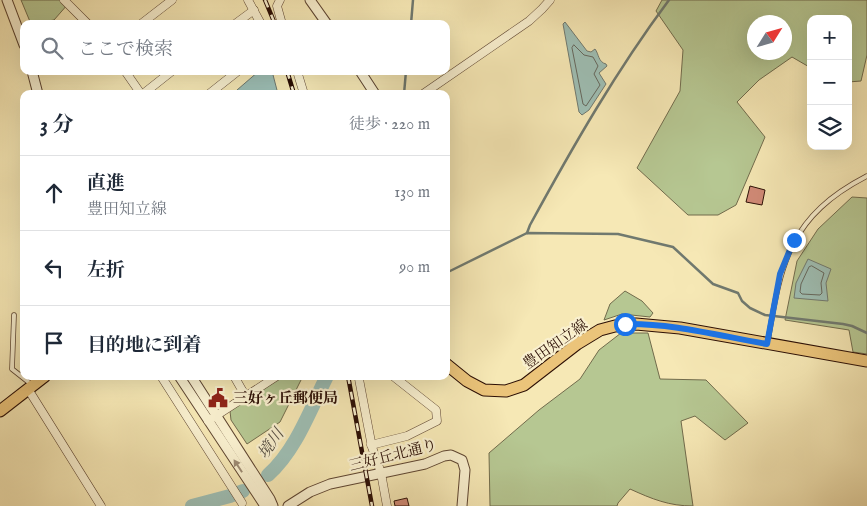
<!DOCTYPE html>
<html lang="ja">
<meta charset="utf-8">
<style>
body{margin:0;font-family:"IM FELL English","Noto Serif JP",serif;background:#f6f6f7;color:#1f2937}
.controls{position:absolute;right:15px;top:15px;display:grid;overflow:hidden;border-radius:10px;box-shadow:0 5px 20px #0002}
.controls button{width:45px;height:45px;display:grid;place-items:center;padding:0;border:0;border-bottom:1px solid #e0e1e3;background:#fff;color:#1f2937;font:25px sans-serif}
.compass{position:absolute;left:747px;top:15px;width:45px;height:45px;border-radius:50%;background:#fff;box-shadow:0 5px 20px #0002;rotate:53deg}
.stop{position:absolute;width:15px;height:15px;margin:-11px;border:4px solid #1a73e8;border-radius:50%;background:#fff}
.stop.end{background:#1a73e8;border-color:#fff;box-shadow:0 1px 5px #0008}
.list{margin:0;padding:0;list-style:none}
h2{display:flex;justify-content:space-between;align-items:center;height:65px;margin:0;padding:0 20px;font-size:21px}
h2 small{font-size:16px;font-weight:400;color:#747a83}
.list li{display:grid;grid-template-columns:32px 1fr auto;gap:15px;align-items:center;box-sizing:border-box;height:75px;padding:0 20px;border-top:1px solid #e0e1e3}
.list b{display:block;font-size:19px;white-space:nowrap}
.list p{margin:0;font-size:16px;white-space:nowrap;color:#747a83}
.list em{font-size:16px;font-style:normal;color:#747a83}
.icon{flex:none;width:28px;height:28px;fill:none;stroke:currentColor;stroke-width:2;stroke-linecap:round;stroke-linejoin:round}
.map{position:relative;flex:none;width:867px;height:506px;overflow:hidden}
.search{position:absolute;background:#fff;box-shadow:0 5px 20px #0002;left:20px;top:20px;width:430px;height:55px;display:flex;align-items:center;gap:12px;box-sizing:border-box;padding:0 18px;border-radius:10px;color:#747a83;font-size:19px}
.panel{position:absolute;background:#fff;box-shadow:0 5px 20px #0002;left:20px;top:90px;width:430px;height:290px;border-radius:10px}
.map>svg:first-child{display:block}
.green{fill:#b6c792;stroke:#716b4c;fill-rule:evenodd}
.water{fill:#9ebfb5;stroke:#70796f}
.lines{fill:none;stroke-linecap:round;stroke-linejoin:round}
.shore{stroke:#65675d;stroke-width:1}
.stream{stroke:#70796f;stroke-width:2.5}
.river{stroke:#9ebfb5;stroke-width:14}
.building{fill:#d18a77;stroke:#2c0f05}
.service-casing{stroke:#5e4531;stroke-width:5.5}
.minor-casing{stroke:#5e4531;stroke-width:9}
.tertiary-casing{stroke:#5e4531;stroke-width:11}
.primary-casing{stroke:#2c0f05;stroke-width:13}
.service{stroke:#f9f0cf;stroke-width:4}
.minor{stroke:#f9f0cf;stroke-width:8}
.tertiary{stroke:#f9f0cf;stroke-width:9}
.primary{stroke:#ebc47a;stroke-width:11}
.rail-casing{stroke:#2c0f05;stroke-width:4.5}
.rail{stroke:#f9f0cf;stroke-width:2.5;stroke-dasharray:8;stroke-linecap:butt}
.oneway{fill:#9d8b74}
.route{stroke:#1a73e8;stroke-width:6}
.labels{text-anchor:middle;stroke-width:4.5;stroke-linejoin:round;paint-order:stroke}
.street-label{font-size:15px;fill:#2c0f05;stroke:#f9f0cf}
.poi-label{font-size:15px;font-weight:bold;fill:#2c0f05;stroke:#f9f0cf;text-anchor:start}
.water-label{font-size:16px;font-style:italic;fill:#544d43;stroke:#f9f0cf}
</style>
<div class="map">
<svg width="867" height="506" viewBox="0 0 867 506">
<rect width="100%" height="100%" fill="#f6e8b5"/>
<filter id="stains"><feTurbulence type="fractalNoise" baseFrequency=".004" numOctaves="4"/><feColorMatrix values="0 0 0 0 .2 0 0 0 0 .09 0 0 0 0 .02 0 0 0 .5 -.17"/></filter>
<radialGradient id="worn" r=".72"><stop offset=".6" stop-color="#630" stop-opacity="0"/><stop offset="1" stop-color="#630" stop-opacity=".3"/></radialGradient>
<g class="green">
<polygon points="21,0 66,0 68,4 54,20 31,24"/>
<path d="M662 0H867V55L861 81 848 82V19H811V68L792 57 759 80 737 102 765 137 736 205 718 215H688L637 168 680 91 683 50 656 11ZM754 22H784V52H754Z"/>
<polygon points="852,197 867,198 867,354 853,352 849,330 785,320 797,261 818,229"/>
<polygon points="625,291 642,301 653,313 650,317 622,314 604,320 610,304"/>
<path d="M621 333H648L660 379 706 380 748 423 725 440 695 416 681 421 693 506C669 506 652 499 630 489L618 503 617 506H490L489 453 539 410 580 379 599 350Z"/>
<polygon points="283,376 299,376 302,378 280,422 247,444 231,420 230,411"/>
</g>
<g class="water">
<path d="M565 22 587 51 591 52 595 49C599 54 598 62 606 64L607 66 599 73 606 84 589 110 582 115 579 112 563 24Z"/>
<polygon points="259,71 272,71 278,94 240,94 237,90"/>
<polygon points="808,259 831,269 826,283 828,301 794,298 796,283"/>
</g>
<g class="lines">
<g class="shore">
<polygon points="574,45 584,55 593,57 598,66 594,74 600,85 586,106 583,104 572,48"/>
<polygon points="812,266 824,273 821,283 822,293 820,295 802,294 800,292 801,284 809,267"/>
</g>
<g class="stream">
<polyline points="411,24 413,0"/>
<polyline points="404,94 406,71"/>
<path d="M527 233 530 225C572 148 616 71 669 0"/>
<polyline points="446,273 527,233 618,234 673,247 713,284 738,293 742,301 750,308 765,315 843,324 852,326 867,333"/>
</g>
<g class="river">
<path d="M268 475C296 450 310 410 327 376"/>
<polyline points="192,506 230,496 243,491"/>
</g>
</g>
<g class="building">
<polygon points="750,186 765,190 762,205 746,202"/>
<polygon points="407,498 409,506 395,506 394,501"/>
</g>
<g class="lines">
<defs>
<g id="service">
<polyline points="14,315 12,369 31,384"/>
<path d="M768 341C781 261 790 216 867 176"/>
</g>
<g id="minor">
<polyline points="64,0 88,24"/>
<polyline points="248,0 261,24"/>
<polyline points="280,0 277,6 282,24"/>
<polyline points="141,24 172,0"/>
<polyline points="235,24 254,10"/>
<polyline points="125,71 141,94"/>
<polyline points="297,71 304,94"/>
<polyline points="143,94 172,71"/>
<polyline points="209,94 238,71"/>
<polyline points="423,94 529,21 542,9 550,0"/>
<polyline points="161,376 242,503"/>
<polyline points="234,376 246,397"/>
<polyline points="360,376 359,379 372,447 381,473 387,506"/>
<polyline points="28,389 101,506"/>
<polyline points="208,421 277,376"/>
<polyline points="371,445 407,436 437,421 436,410 393,376"/>
</g>
<g id="tertiary">
<polyline points="7,0 24,45"/>
<polyline points="310,0 327,24"/>
<polyline points="32,71 38,94"/>
<polyline points="360,71 375,94"/>
<polyline points="179,376 265,506"/>
<polyline points="191,376 270,499 273,506"/>
<polyline points="288,506 310,492 330,484 425,464 444,456 451,455 462,460 465,470 462,506"/>
</g>
<g id="primary">
<polyline points="446,364 467,381 484,390 506,391 524,385 577,344 600,330 615,326 636,324 680,328 867,361"/>
<polyline points="0,411 45,376"/>
</g>
</defs>
<use href="#service" class="service-casing"/>
<use href="#minor" class="minor-casing"/>
<use href="#tertiary" class="tertiary-casing"/>
<use href="#primary" class="primary-casing"/>
<use href="#service" class="service"/>
<use href="#minor" class="minor"/>
<use href="#tertiary" class="tertiary"/>
<use href="#primary" class="primary"/>
<defs>
<g id="rail">
<polyline points="265,0 275,24"/>
<polyline points="287,71 294,94"/>
<polyline points="348,376 372,506"/>
</g>
</defs>
<use href="#rail" class="rail-casing"/>
<use href="#rail" class="rail"/>
</g>
<defs><path id="oneway-solid" d="M-6-.8H1V-3.2L6.5 0L1 3.2V.8H-6Z" transform="scale(1.25)"/></defs>
<use class="oneway" href="#oneway-solid" transform="translate(238 466) rotate(-123)"/>
<g class="lines">
<path class="route" d="M625 324C672 323 720 336 767 344L780 274 794 240"/>
</g>
<defs>
<symbol id="civic-bare" viewBox="-9 -9 18 18"><path d="M-.6-6.5H3V-4.5H.6V-3L4-1V1h2V6H-6V1h2V-1L-.6-3ZM-1.2 2.5V6h2.4V2.5Z" fill="#8f2418" stroke="#f9f0cf" stroke-width="2.5" paint-order="stroke"/></symbol>
</defs>
<g fill-rule="evenodd">
<use href="#civic-bare" x="204" y="384" width="28" height="28"/>
</g>
<g class="labels">
<g class="street-label">
<text transform="translate(555 344) rotate(-35)" y="5">豊田知立線</text>
<text transform="translate(393 455) rotate(-14)" y="5">三好丘北通り</text>
</g>
<g class="poi-label">
<text x="233" y="403">三好ヶ丘郵便局</text>
</g>
<g class="water-label">
<text transform="translate(270 443) rotate(-54)" y="6">境川</text>
</g>
</g>
<rect width="100%" height="100%" filter="url(#stains)"/>
<rect width="100%" height="100%" fill="url(#worn)"/>
</svg>
<div class="controls">
<button>+</button>
<button>−</button>
<button><svg class="icon" aria-label="layers" viewBox="0 0 24 24"><path d="M12 4l9 5-9 5-9-5zM3 14l9 5 9-5"/></svg></button>
</div>
<svg class="compass" viewBox="-18 -18 36 36"><path d="M0-13l5 13h-10z" fill="#e53935"/><path d="M0 13l5-13h-10z" fill="#747a83"/></svg>
<div class="stop" style="left:625px;top:324px"></div>
<div class="stop end" style="left:794px;top:240px"></div>
<div class="search"><svg class="icon" aria-label="search" viewBox="0 0 24 24"><circle cx="10" cy="10" r="6"/><path d="M15 15l6 6"/></svg>ここで検索</div>
<section class="panel">
<h2>3 分<small>徒歩 · 220 m</small></h2>
<ul class="list">
<li><svg class="icon" aria-label="ahead" viewBox="0 0 24 24"><path d="M12 20V5M6 11l6-6 6 6"/></svg><div><b>直進</b><p>豊田知立線</p></div><em>130 m</em></li>
<li><svg class="icon" aria-label="left" viewBox="0 0 24 24"><path d="M17 20v-9H6M10 6l-5 5 5 5"/></svg><div><b>左折</b></div><em>90 m</em></li>
<li><svg class="icon" aria-label="arrive" viewBox="0 0 24 24"><path d="M6 21V4h12l-3 4 3 4H6"/></svg><div><b>目的地に到着</b></div></li>
</ul>
</section>
</div>
